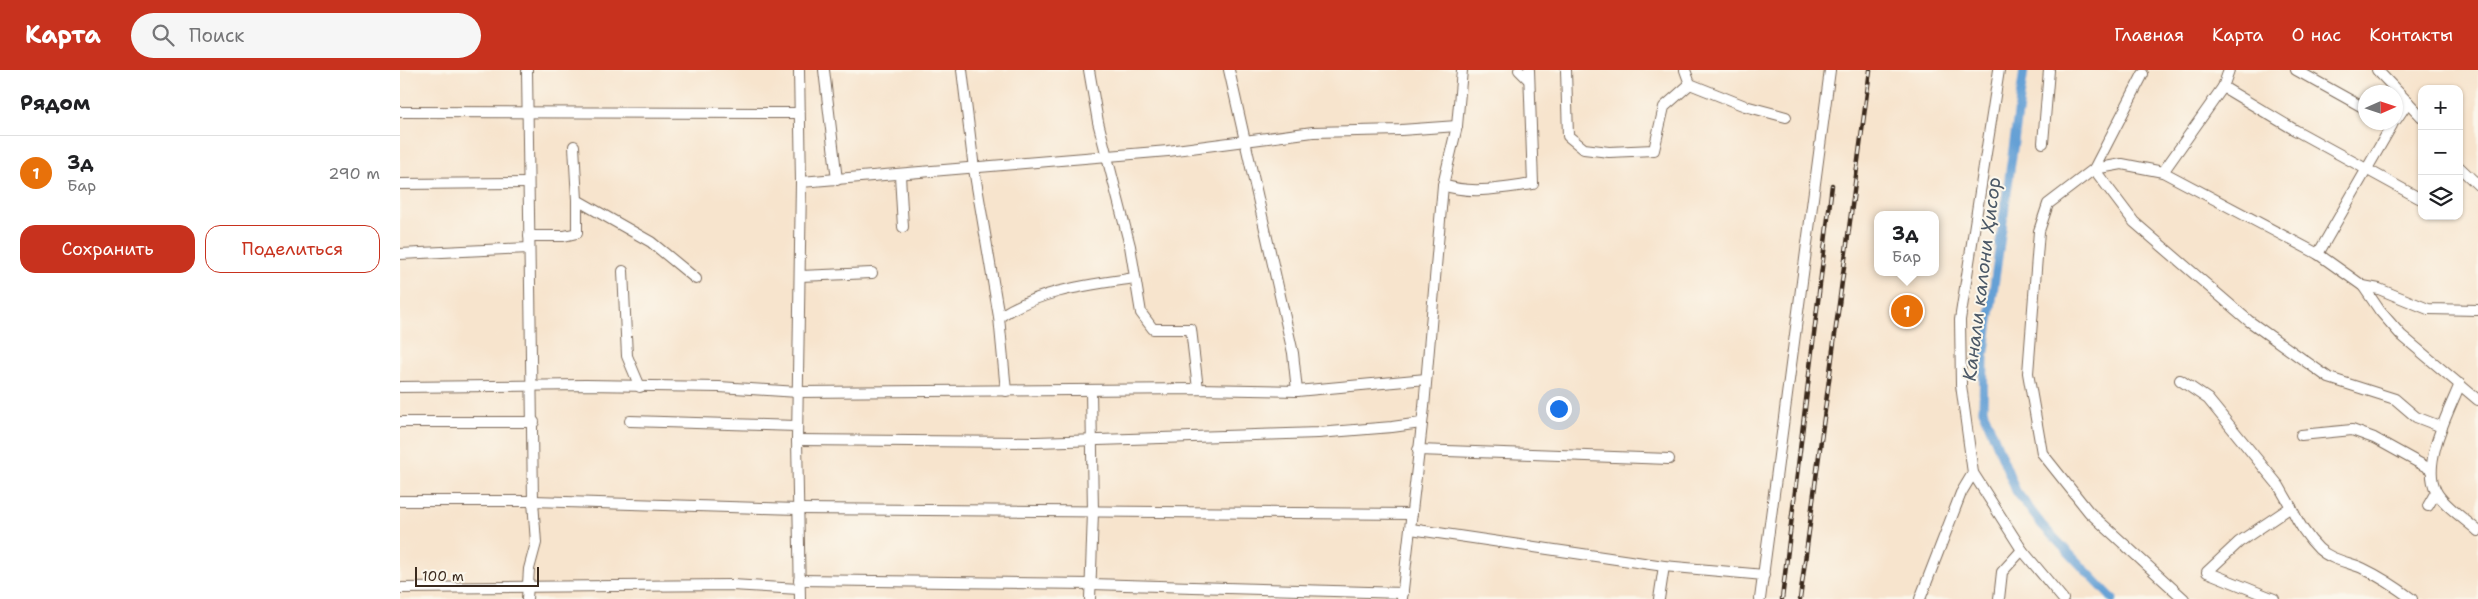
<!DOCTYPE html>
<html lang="ru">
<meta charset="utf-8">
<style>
body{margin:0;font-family:"Shantell Sans",sans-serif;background:#f6f6f6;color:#202124}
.controls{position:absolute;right:15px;top:15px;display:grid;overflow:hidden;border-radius:10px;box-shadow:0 1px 4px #0004}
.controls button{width:45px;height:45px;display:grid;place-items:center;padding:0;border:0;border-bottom:1px solid #e0e0e0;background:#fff;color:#202124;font:25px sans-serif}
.compass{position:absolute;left:1958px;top:15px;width:45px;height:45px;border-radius:50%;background:#fff;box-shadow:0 1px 4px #0004;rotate:87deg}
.scale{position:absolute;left:15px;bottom:12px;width:124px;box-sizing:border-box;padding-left:5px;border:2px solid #3b2a1e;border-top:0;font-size:14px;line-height:18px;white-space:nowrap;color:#3b2a1e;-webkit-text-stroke:4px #fbf7ec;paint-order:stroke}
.you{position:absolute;left:1158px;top:338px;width:18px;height:18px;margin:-12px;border:4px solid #fff;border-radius:50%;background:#1a73e8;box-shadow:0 0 0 8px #1a73e833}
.badge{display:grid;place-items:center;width:32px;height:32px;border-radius:50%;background:#c8321e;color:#fff;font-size:16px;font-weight:700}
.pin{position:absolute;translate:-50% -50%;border:2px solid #fff;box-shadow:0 1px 5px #0006}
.popup{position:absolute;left:1474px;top:141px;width:65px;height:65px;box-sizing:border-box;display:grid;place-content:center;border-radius:10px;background:#fff;filter:drop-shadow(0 1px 4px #0005);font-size:16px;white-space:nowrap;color:#757577}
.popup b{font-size:19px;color:#202124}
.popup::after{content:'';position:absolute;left:50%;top:100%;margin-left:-10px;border:10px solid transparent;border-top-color:#fff}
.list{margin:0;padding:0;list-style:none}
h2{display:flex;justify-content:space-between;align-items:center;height:65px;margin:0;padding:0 20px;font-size:21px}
h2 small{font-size:16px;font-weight:400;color:#757577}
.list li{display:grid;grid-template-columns:32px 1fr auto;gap:15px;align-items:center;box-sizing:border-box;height:75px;padding:0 20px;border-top:1px solid #e0e0e0}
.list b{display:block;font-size:19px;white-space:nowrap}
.list p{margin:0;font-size:16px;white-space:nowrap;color:#757577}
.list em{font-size:16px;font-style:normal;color:#757577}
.actions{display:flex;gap:10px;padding:15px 20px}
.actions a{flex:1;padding:11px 0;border:1px solid #c8321e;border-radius:15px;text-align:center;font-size:18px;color:#c8321e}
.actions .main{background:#c8321e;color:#fff}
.icon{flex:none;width:28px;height:28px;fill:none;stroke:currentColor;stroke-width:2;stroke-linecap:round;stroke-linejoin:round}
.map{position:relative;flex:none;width:2078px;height:529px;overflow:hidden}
header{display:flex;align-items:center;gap:30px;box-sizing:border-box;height:70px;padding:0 25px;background:#c8321e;color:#fff}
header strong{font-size:24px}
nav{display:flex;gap:28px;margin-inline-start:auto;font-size:18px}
.search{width:350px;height:45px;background:#f6f6f6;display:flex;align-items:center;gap:12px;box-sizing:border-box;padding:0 18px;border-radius:28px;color:#757577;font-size:19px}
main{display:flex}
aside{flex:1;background:#fff}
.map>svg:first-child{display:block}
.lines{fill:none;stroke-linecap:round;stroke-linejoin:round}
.canal{stroke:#65a0d5;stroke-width:9}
.minor-casing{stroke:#7d6b5b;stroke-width:12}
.minor{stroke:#fff;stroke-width:10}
.rail-casing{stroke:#3b2a1e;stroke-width:4.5}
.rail{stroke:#fbf7ec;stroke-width:2.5;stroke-dasharray:8;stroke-linecap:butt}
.labels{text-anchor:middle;stroke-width:4;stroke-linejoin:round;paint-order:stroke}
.water-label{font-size:19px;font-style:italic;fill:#4c5967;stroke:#fbf7ec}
</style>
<header>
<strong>Карта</strong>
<div class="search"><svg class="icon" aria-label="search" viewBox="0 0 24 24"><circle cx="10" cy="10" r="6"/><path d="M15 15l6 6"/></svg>Поиск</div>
<nav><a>Главная</a><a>Карта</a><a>О нас</a><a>Контакты</a></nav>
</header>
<main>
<aside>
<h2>Рядом<small></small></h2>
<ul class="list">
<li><span class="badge" style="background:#e8710a">1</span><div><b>3д</b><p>Бар</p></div><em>290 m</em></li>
</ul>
<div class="actions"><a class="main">Сохранить</a><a>Поделиться</a></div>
</aside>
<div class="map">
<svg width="2078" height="529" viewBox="0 0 2078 529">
<rect width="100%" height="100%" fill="#fbf7ec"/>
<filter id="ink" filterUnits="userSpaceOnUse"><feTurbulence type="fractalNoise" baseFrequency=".02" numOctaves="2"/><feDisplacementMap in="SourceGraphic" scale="10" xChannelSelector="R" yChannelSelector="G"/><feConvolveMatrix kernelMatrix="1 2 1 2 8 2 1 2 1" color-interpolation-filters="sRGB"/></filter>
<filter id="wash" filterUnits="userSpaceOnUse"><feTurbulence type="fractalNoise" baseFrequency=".0096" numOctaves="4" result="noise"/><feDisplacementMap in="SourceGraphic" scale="20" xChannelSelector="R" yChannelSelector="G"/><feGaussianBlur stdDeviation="1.12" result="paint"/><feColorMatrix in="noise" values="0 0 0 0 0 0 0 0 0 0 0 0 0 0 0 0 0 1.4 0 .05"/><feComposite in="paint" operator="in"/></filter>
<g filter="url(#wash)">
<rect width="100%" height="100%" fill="#f7e4cd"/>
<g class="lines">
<polyline class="canal" points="1624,0 1584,288 1583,340 1616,421 1642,455 1713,529"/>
</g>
</g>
<g filter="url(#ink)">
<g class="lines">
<defs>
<g id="minor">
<polyline points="127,0 133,431 136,473 129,499 127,529"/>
<polyline points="399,0 401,112 397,370 400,529"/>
<polyline points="424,0 437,110"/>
<polyline points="562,0 574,99 599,247 606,321"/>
<polyline points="689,0 698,52 730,176 741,243 753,259 791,259 798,319"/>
<polyline points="829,0 893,283 897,321"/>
<polyline points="1119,0 1128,9"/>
<polyline points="1166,0 1168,66 1184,79 1209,82 1254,80 1264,37 1290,14 1345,36 1386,47"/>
<polyline points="1285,0 1290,14"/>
<polyline points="1599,0 1560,250 1561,315 1573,403 1622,480 1663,529"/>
<polyline points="1896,0 1966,39"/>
<polyline points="1977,0 2022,47"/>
<polyline points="1743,4 1694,99 1734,152 1849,251 1929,308 1995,329 2016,347 2042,357"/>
<polyline points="1823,17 1895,60 2019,128"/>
<polyline points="0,42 399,43"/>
<polyline points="1996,50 2008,32"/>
<polyline points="1643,73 1649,0"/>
<polyline points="174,76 177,130"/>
<polyline points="2059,97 2078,115"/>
<polyline points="1763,102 1823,17 1829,0"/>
<polyline points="500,105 503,157"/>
<polyline points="401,112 768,81 913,62 1001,60 1057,56"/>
<polyline points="0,114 127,113"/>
<path d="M1043 115C1071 125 1104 118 1133 114L1129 0"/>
<polyline points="129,166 164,166 177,163 177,130 251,172 296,209"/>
<polyline points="0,184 129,178"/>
<polyline points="1918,184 1992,55 1988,52"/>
<polyline points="223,201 227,286 240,317"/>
<polyline points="400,206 472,203"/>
<polyline points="1963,216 1980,241 2001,265 2078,330"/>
<path d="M599 247C639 220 688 215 735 208"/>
<polyline points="1780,310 1808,329 1879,416 1891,437"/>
<path d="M2060 314C2049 341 2021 393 2036 421 2042 434 2067 451 2078 461"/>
<polyline points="0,317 186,315 319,317 398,322 798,319 897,321 1026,309"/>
<polyline points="230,351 397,356"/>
<polyline points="0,352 134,352"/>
<polyline points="1901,365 1952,360 1974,368 2030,399"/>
<polyline points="397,370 636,372 918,363 992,357 1021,353"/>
<polyline points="1018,380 1269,389"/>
<polyline points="0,431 133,431 398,439 1012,444"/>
<polyline points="2028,436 2036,422"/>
<polyline points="1011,459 1264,496 1364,505"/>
<polyline points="399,510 691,514 1003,523"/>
<polyline points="0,518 332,515 399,519"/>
<polyline points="1002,528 1024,337 1043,115 1057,56 1062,0"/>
<polyline points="690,529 693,442 691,320"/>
<polyline points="1259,529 1264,496"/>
<polyline points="1360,529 1430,0"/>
<polyline points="1520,529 1561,423 1573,403"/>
<polyline points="1599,529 1602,502 1622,480"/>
<polyline points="1784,529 1689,442 1642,383 1628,303 1639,161 1648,134 1694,99 1722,94 1763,102 1918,184 1963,216 1979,219 2028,239 2078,240"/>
<path d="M1874 529 1807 502 1839 472 1891 437C1898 453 1907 467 1919 479 1931 490 1948 492 1962 498 1981 507 1996 517 2012 529"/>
</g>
</defs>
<use href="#minor" class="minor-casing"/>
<use href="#minor" class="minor"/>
<defs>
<g id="rail">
<polyline points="1382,529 1432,115"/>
<polyline points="1400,529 1470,0"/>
</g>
</defs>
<use href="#rail" class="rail-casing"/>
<use href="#rail" class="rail"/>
</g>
</g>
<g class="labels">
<g class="water-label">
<text transform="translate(1581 209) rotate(-83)" y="7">Канали калони Ҳисор</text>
</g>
</g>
</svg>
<div class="controls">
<button>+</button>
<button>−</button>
<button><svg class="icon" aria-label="layers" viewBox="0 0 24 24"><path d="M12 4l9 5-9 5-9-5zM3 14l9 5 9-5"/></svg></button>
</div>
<svg class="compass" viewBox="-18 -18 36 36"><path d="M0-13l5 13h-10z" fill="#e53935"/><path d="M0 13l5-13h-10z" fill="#757577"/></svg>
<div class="scale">100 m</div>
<div class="you"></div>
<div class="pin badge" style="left:1507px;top:241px;background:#e8710a">1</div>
<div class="popup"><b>3д</b>Бар</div>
</div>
</main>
